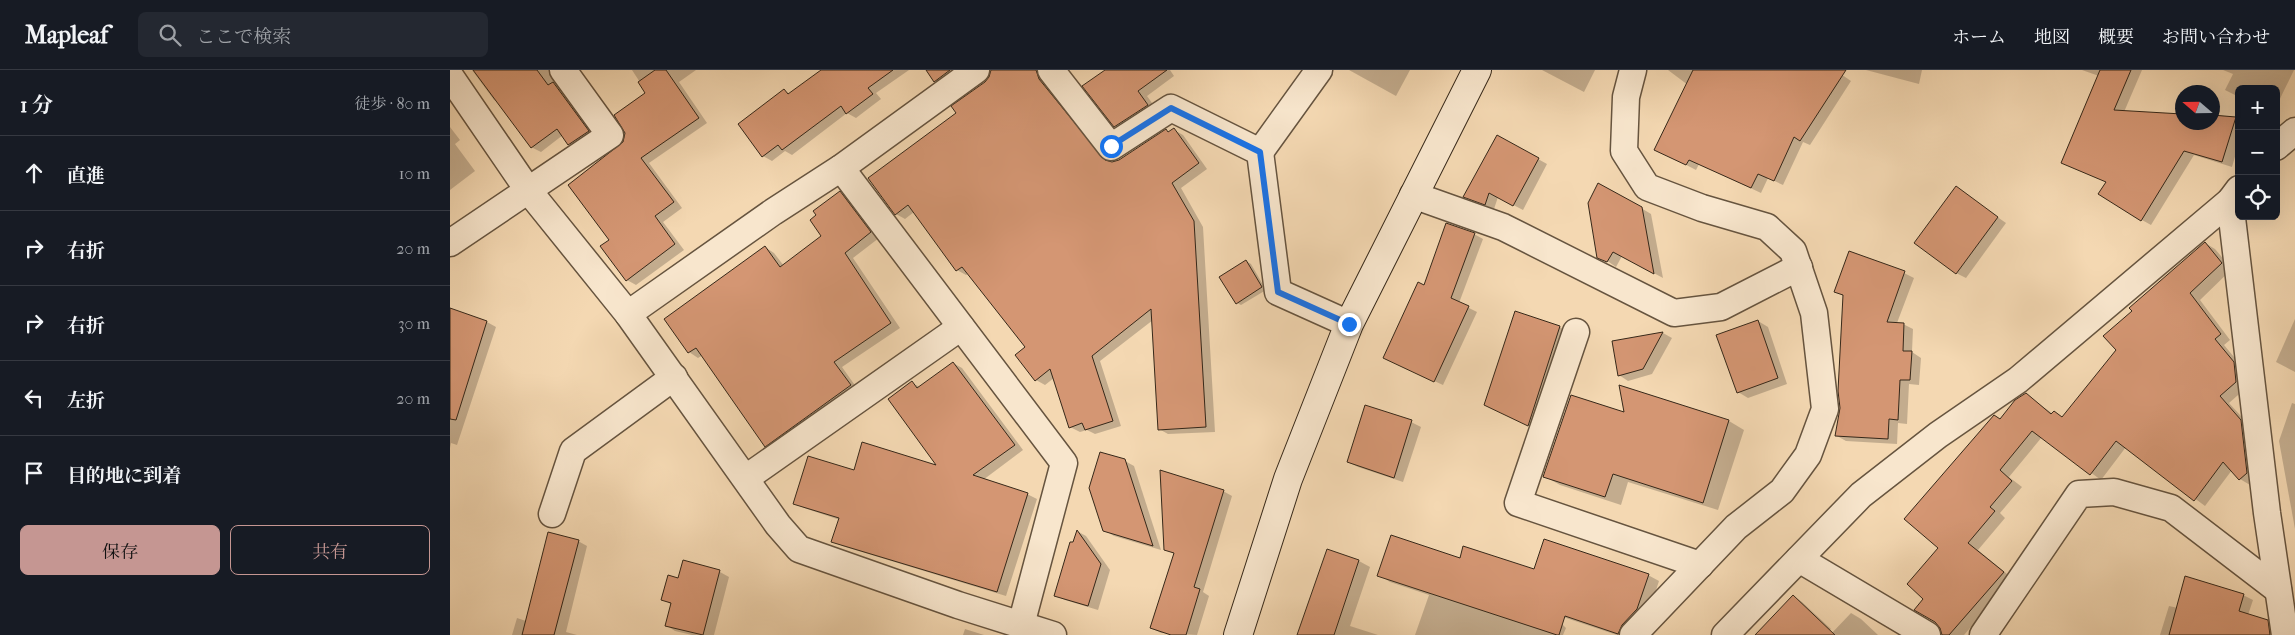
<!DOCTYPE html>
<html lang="ja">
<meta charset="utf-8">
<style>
body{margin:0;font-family:"IM FELL French Canon","Noto Serif JP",serif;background:#242831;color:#f1f3f6}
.controls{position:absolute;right:15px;top:15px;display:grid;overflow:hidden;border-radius:8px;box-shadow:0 5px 20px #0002}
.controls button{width:45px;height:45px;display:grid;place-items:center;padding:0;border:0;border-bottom:1px solid #363941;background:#171b24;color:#f1f3f6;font:25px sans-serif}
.compass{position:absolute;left:1725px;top:15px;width:45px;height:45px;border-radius:50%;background:#171b24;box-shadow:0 5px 20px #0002;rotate:290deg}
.stop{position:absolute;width:15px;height:15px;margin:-11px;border:4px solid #1a73e8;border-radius:50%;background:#fff}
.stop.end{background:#1a73e8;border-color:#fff;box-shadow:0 1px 5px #0008}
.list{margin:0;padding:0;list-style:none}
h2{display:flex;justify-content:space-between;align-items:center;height:65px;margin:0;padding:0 20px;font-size:21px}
h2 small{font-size:16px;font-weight:400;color:#9ea1a6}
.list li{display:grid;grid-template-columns:32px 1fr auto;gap:15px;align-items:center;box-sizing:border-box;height:75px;padding:0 20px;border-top:1px solid #363941}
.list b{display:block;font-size:19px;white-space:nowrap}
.list em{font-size:16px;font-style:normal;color:#9ea1a6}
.actions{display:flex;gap:10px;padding:15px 20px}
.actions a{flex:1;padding:11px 0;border:1px solid #c59692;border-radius:8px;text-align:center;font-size:18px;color:#c59692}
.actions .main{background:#c59692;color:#111}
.icon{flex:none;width:28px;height:28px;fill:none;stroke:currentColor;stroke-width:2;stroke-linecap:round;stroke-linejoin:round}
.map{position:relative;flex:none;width:1845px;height:565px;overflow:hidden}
header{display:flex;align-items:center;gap:30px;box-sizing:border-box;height:70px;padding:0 25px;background:#171b24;border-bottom:1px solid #363941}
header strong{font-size:24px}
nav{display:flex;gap:28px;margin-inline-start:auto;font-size:18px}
.search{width:350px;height:45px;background:#242831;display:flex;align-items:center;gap:12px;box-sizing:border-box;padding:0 18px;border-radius:8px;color:#9ea1a6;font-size:19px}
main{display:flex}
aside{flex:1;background:#171b24}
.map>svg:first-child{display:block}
.shadow{fill:#0003}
.building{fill:#d49673;stroke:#362819}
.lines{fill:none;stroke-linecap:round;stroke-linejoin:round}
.street-casing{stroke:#66543f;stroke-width:29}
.secondary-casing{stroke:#362819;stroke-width:30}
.street{stroke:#f8e6cd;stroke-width:26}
.secondary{stroke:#f8e6cd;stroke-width:28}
.route{stroke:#1a73e8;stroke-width:6}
</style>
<header>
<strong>Mapleaf</strong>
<div class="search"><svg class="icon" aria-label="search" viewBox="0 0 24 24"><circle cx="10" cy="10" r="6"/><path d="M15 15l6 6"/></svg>ここで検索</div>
<nav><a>ホーム</a><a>地図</a><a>概要</a><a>お問い合わせ</a></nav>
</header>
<main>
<aside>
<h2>1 分<small>徒歩 · 80 m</small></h2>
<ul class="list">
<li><svg class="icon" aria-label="ahead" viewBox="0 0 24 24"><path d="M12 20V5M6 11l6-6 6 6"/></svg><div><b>直進</b></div><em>10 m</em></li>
<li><svg class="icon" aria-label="right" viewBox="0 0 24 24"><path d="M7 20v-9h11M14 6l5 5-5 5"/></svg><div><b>右折</b></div><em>20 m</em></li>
<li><svg class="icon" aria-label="right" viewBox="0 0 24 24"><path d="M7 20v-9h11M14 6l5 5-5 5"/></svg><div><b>右折</b></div><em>30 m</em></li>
<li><svg class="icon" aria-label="left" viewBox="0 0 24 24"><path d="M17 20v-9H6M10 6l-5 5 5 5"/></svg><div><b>左折</b></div><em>20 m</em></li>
<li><svg class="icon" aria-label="arrive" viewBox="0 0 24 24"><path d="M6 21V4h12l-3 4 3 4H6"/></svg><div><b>目的地に到着</b></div></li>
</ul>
<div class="actions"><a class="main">保存</a><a>共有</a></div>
</aside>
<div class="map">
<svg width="1845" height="565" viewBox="0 0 1845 565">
<rect width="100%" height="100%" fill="#f4d8b2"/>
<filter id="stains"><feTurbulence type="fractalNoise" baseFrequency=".004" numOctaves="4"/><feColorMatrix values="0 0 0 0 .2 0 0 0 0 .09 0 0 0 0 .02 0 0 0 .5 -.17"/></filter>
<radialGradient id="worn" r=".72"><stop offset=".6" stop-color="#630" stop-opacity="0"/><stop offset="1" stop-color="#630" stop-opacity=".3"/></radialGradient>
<g class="shadow">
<polygon points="22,0 108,0 147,67 129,79 119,74 113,65 91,82 81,77 52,34 44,30"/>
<polygon points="182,0 246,0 229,12 257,53 199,93 232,138 213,152 234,180 186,215 177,210 161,170 174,73 197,23"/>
<polygon points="373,0 459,0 426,23 431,29 406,48 397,43 342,85 335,81 322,91 313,86 335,21 340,24"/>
<polygon points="478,0 514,0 494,16 485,11"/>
<polygon points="573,0 591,0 598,16 660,93 669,91 724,60 733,65 757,99 731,118 753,157 765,362 718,364 709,359 703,250 650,291 671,356 645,364 637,360 630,362 620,357 604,308 595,315 586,310 577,277 518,204 516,205 507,200 464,142 455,149 446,144"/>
<polygon points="657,0 720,0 724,6 697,26 707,40 675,61 665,56"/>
<polygon points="899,0 960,0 946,26"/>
<polygon points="1092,0 1145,0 1134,22"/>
<polygon points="1218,0 1385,0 1401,11 1360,75 1353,72 1333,115 1318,108 1311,123 1249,94 1246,100 1215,84 1238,15"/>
<polygon points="1416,0 1472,0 1469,14"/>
<polygon points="1632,0 1692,0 1674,42 1732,45 1732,52 1762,52 1786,48 1789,50 1789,73 1782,97 1744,85 1701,155 1692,150 1657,112 1622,97 1649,6"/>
<polygon points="1773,0 1844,0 1826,37 1826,19 1789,19 1789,27 1775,20 1783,4"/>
<polygon points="0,57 10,70 5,74 25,101 0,120"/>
<polygon points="1088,89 1097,94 1073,140 1048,127 1044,139 1015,127"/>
<polygon points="1506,118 1556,153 1516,208 1506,203"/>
<polygon points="390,123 399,128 429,168 403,188 450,258 392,297 409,321 325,381 316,376 253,285 248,288 239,282 215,250 315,177 324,183 334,196 373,166"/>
<polygon points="1191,138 1201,144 1213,208 1172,186 1166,197 1156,190"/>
<polygon points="1024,164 1033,169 1009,233 1027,242 993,315 943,292"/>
<polygon points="1755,173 1765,179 1782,199 1750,230 1780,270 1774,275 1794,299 1796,318 1779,333 1801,357 1807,409 1800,415 1790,409 1782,400 1755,436 1676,377 1651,410 1592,367 1559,407 1572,417 1550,443 1555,448 1528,480 1563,509 1514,565 1493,565 1491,556 1466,540 1475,528 1490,478 1550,350 1576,324 1603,344 1604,342 1614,348 1667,280 1684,241"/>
<polygon points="796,191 801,194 816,220 791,235 787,233"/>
<polygon points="1454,203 1464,208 1447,253 1453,254 1463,259 1462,282 1471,288 1469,315 1459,314 1457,354 1448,353 1447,374 1396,371 1387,366 1391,338 1395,227 1386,222"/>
<polygon points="0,240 37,252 46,257 7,375 1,373 0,378"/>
<polygon points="1066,243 1110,257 1127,267 1096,364 1035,334"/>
<polygon points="1845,249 1845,302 1826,292"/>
<polygon points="1308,251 1318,257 1337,314 1298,328 1288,322"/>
<polygon points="1213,263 1222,268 1202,304 1178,311 1169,305 1163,272"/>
<polygon points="503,293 512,298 573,380 533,410 577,424 587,429 556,526 392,476 383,471 390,450 354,438 345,433 405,401 489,398 462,313 470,317"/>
<polygon points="1171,317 1279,351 1294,360 1268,440 1178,412 1171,435 1110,415 1094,406 1176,344"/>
<polygon points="1842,333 1845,334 1845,459 1829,371"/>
<polygon points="961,352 971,357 953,412 908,397 898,392"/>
<polygon points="675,391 684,396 711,480 664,466 654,460"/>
<polygon points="773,421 782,426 753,522 759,526 747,565 711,563 701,558 725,484 715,479"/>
<polygon points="627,461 636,466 660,500 648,540 615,530 605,525"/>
<polygon points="128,471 137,476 116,562 127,565 62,565 67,548 76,551"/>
<polygon points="878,481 909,491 920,497 900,556 928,565 849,565"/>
<polygon points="1010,490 1085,501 1198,505 1209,511 1198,545 1182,565 1167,565 1101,543 1116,558 1113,565 965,565 979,525 940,512 929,505"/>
<polygon points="234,492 270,502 279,507 264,565 242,565 225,561 216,555 222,535 213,529 229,510"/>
<polygon points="1793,525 1803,530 1798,545 1823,555 1820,565 1710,565 1719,536 1728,538"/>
<polygon points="1343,526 1352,532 1381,559 1375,565 1315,565"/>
<polygon points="1401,543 1411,549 1428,565 1380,565"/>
<polygon points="515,559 534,565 513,565"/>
</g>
<g class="building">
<polygon points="23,0 87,0 98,15 103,12 139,61 118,75 107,59 81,78"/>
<polygon points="205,0 216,0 249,48 191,88 224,132 205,146 225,174 176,211 150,176 159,170 118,115 173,72 175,63 164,45 195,23 188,12"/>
<polygon points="371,0 443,0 418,18 423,24 396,44 391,36 332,80 328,75 312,87 288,54 334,19 338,24"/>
<polygon points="476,0 500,0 484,12"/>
<polygon points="541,0 586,0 589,9 655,90 662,92 669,90 716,59 718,62 724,58 749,93 722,113 744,151 756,357 708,360 701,239 642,286 663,351 635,360 632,353 619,358 600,299 585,311 565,285 575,277 512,197 506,201 458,135 445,145 418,108 506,43 501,36 535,12 539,7"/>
<polygon points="655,0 717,0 688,21 698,35 664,57 632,16"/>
<polygon points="1243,0 1396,0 1350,71 1344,67 1324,111 1308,104 1301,118 1239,90 1236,95 1204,80"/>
<polygon points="1650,0 1681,0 1664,40 1732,44 1732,52 1762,52 1762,45 1786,47 1772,92 1734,81 1691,151 1648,124 1656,112 1611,93"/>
<polygon points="1047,65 1089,88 1063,136 1039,123 1035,135 1013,127"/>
<polygon points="1148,113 1192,137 1204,204 1163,182 1157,192 1147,188 1138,133"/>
<polygon points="1506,116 1548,147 1506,204 1464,173"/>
<polygon points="390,121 421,162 395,183 441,253 384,292 401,315 315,377 246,278 238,283 214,249 315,176 330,197 371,166 360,150 366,145 363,141"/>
<polygon points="996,153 1025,163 1001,228 1019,236 984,312 933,288 968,212 974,215"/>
<polygon points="1755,172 1772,193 1740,223 1771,264 1765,269 1784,292 1786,312 1770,326 1791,350 1797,403 1789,410 1773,392 1744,431 1666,371 1640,405 1582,361 1550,400 1562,411 1540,437 1545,441 1518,473 1554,502 1499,565 1492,565 1490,558 1485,552 1464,540 1473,529 1457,514 1488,478 1454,449 1544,345 1550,349 1565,330 1576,323 1601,344 1604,341 1612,347 1666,280 1653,266 1682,241 1679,238"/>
<polygon points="1399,181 1455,201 1437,252 1454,253 1453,281 1462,281 1460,310 1450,310 1448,350 1439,349 1438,369 1385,366 1390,338 1388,321 1393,225 1384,222"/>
<polygon points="796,190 812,217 786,234 769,207"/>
<polygon points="0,238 37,251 6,350 0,349"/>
<polygon points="1065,241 1110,256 1078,356 1034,335"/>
<polygon points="1308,250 1328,308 1287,323 1266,265"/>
<polygon points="1213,262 1193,299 1168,306 1162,271"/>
<polygon points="503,292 565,375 523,405 578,423 547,522 381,472 389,448 343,434 358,386 404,400 412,372 486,395 438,329 462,311 467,318"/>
<polygon points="1169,315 1279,350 1253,433 1163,404 1155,427 1093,407 1121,325 1174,342"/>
<polygon points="915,335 962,350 944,408 897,392"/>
<polygon points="650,382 675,389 703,476 653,461 639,418"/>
<polygon points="710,400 774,420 744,517 750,519 736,565 721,565 700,558 724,483 714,480"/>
<polygon points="627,460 651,494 638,536 604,526 620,472 623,472"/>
<polygon points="98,462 129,470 104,565 72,565"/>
<polygon points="941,465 1010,488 1013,476 1084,499 1094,469 1199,504 1187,539 1172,555 1168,564 1115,546 1109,565 1107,565 927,506"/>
<polygon points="877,479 909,490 884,565 847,565"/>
<polygon points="233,490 270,500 253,565 215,556 221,533 211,530 218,505 228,508"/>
<polygon points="1735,506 1794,524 1789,541 1818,550 1820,565 1719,565"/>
<polygon points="1343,525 1385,565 1305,565"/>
</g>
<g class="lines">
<defs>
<g id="street">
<polyline points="601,0 661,77 721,38 810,82 828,222 899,254"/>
<polyline points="1183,0 1176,27 1174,81 1197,117 1252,138 1317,157 1343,181 1364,243 1375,339 1358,385 1332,421 1286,457 1183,565"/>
<polyline points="0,6 78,120 178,244 328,455 349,479 508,535 603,565"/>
<polyline points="1826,77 1845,61"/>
<polyline points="810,82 869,0"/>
<polyline points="391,98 614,393 571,555"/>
<polyline points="963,125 1053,157 1224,243 1271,237 1349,197"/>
<polyline points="1780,131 1817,443 1835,565"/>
<polyline points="0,173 160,65 113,0"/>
<polyline points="178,244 323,142 391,98 526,0"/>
<polyline points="1126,262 1068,433 1250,495"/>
<polyline points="296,408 511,257"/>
<polyline points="102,444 123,381 224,307"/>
<polyline points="1349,489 1477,565"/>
<polyline points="1275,565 1411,425 1488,365 1568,310 1780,131 1789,119"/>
<polyline points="1533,565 1629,424 1664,422 1721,438 1828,520"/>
</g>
<polyline id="secondary" points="788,565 838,409 899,254 1027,0"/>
</defs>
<use href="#street" class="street-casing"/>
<use href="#secondary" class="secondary-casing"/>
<use href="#street" class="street"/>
<use href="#secondary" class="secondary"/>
</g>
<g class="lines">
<polyline class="route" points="661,76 721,38 810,82 828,222 899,254"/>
</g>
<rect width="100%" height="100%" filter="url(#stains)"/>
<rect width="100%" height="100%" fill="url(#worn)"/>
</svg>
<div class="controls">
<button>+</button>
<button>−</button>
<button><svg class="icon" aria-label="locate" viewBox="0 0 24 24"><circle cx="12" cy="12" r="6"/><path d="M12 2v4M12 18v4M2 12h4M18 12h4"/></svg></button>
</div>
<svg class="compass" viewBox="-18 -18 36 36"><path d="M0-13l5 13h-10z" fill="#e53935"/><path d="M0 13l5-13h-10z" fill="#9ea1a6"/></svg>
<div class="stop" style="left:661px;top:76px"></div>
<div class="stop end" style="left:899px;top:254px"></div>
</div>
</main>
